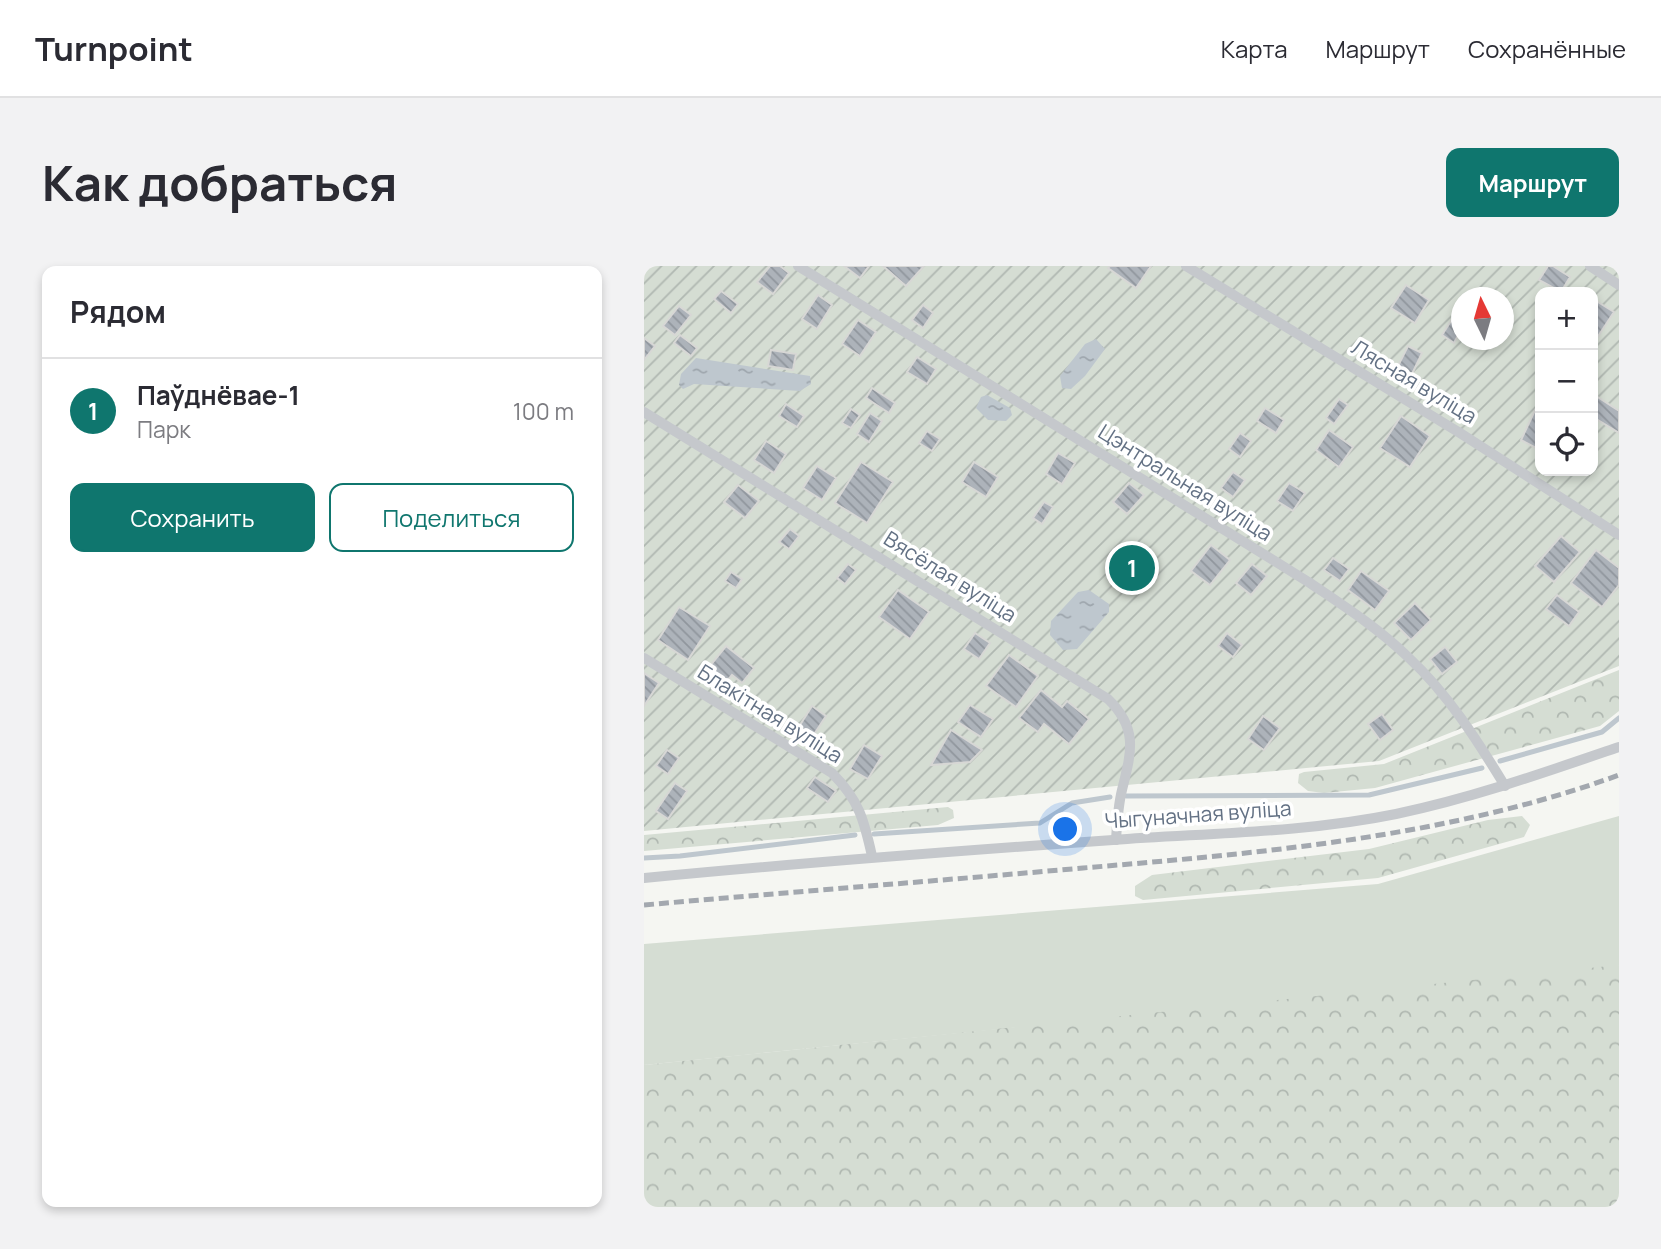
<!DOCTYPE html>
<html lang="ru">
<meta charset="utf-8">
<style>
body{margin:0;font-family:Manrope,sans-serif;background:#f2f2f3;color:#2b2b33}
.controls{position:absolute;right:21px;top:21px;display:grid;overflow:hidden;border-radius:14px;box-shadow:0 4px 10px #0003}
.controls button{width:63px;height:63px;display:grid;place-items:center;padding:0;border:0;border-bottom:2px solid #e1e1e2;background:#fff;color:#2b2b33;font:35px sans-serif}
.compass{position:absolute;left:807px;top:21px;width:63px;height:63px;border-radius:50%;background:#fff;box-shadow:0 4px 10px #0003;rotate:355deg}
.you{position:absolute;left:422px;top:564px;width:24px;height:24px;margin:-18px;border:5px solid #fff;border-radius:50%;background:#1a73e8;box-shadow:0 0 0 10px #1a73e833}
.badge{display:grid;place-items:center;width:46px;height:46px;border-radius:50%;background:#0f766e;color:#fff;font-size:23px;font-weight:700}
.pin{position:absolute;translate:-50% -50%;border:4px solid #fff;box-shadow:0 2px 7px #0006}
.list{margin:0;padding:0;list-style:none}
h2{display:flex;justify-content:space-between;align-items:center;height:91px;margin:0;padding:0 28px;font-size:30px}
h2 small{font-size:23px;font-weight:400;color:#7c7c81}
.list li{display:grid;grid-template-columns:46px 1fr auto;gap:21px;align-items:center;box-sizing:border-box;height:105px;padding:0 28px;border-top:2px solid #e1e1e2}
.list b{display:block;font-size:26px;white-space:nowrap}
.list p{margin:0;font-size:23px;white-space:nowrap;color:#7c7c81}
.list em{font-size:23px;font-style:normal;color:#7c7c81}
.actions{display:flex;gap:14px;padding:21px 28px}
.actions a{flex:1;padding:16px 0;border:2px solid #0f766e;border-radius:14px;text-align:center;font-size:24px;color:#0f766e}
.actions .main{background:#0f766e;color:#fff}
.icon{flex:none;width:38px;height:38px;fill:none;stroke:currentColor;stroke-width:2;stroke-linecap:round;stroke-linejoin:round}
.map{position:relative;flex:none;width:975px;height:941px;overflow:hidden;border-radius:14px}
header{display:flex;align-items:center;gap:42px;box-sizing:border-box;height:98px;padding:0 35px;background:#fff;border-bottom:2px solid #e1e1e2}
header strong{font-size:33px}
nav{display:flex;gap:38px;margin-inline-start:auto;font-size:24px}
.intro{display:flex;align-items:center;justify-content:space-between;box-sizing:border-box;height:168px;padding:0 42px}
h1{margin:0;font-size:49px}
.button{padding:18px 32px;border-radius:14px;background:#0f766e;color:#fff;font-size:24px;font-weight:700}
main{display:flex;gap:42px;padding:0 42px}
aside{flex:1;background:#fff;border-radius:14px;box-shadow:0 4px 10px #0003}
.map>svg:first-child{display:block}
.grass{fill:#d5ddd3}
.forest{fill:url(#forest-crowns)}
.garden{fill:url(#garden-furrows);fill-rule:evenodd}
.water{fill:url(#water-ripples)}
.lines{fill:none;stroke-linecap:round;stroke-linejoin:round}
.stream{stroke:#bec7ce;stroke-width:5}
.building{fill:url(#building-back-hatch);stroke:#d7d7d5;stroke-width:2}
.service{stroke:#c5c8cc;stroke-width:10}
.rail{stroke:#a3a8af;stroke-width:5;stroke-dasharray:10 5;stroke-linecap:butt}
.labels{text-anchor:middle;stroke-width:7;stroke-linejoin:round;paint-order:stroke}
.street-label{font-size:21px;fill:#637184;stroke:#fff}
</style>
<header>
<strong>Turnpoint</strong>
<nav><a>Карта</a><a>Маршрут</a><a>Сохранённые</a></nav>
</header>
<div class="intro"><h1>Как добраться</h1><a class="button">Маршрут</a></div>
<main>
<aside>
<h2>Рядом<small></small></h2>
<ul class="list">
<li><span class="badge">1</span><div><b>Паўднёвае-1</b><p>Парк</p></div><em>100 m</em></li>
</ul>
<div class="actions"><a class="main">Сохранить</a><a>Поделиться</a></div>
</aside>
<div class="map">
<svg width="975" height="941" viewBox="0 0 975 941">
<defs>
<pattern id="forest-crowns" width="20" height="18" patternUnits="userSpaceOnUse" patternTransform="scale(1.75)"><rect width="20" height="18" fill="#d5ddd3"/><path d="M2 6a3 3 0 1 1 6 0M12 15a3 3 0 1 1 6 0" fill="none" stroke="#b0b8b1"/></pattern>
<pattern id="garden-furrows" width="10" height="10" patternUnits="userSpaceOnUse" patternTransform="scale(1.75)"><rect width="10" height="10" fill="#d5ddd3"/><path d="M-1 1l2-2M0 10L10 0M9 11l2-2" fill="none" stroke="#b0b8b1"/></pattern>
<pattern id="water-ripples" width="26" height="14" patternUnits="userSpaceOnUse" patternTransform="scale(1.75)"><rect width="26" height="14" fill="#bec7ce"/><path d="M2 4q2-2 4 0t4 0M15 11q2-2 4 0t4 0" fill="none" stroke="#9ea6ad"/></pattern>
<pattern id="building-back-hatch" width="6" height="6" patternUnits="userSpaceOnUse" patternTransform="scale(1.75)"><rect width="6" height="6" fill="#adb3ba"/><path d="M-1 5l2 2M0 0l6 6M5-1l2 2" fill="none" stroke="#90969d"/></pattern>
</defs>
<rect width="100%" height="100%" fill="#f5f6f2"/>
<polygon class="grass" points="975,550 975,699 972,701 0,799 0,678 734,618"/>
<g class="forest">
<polygon points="975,404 975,445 956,460 731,522 680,527 664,525 654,517 655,508 660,506 740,498"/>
<polygon points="304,541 309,544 310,552 294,559 0,585 0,569"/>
<polygon points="878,550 886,559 880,571 734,612 499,634 491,630 491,620 508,609 725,583 844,554"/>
<polygon points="975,699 975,941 0,941 0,799"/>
</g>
<path class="garden" d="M0 0H975V400L735 495 0 565ZM896 26H949V205H896ZM818 32H860V74H818Z"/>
<g class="water">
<polygon points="452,73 461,83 441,110 427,123 418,122 416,110 441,78"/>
<polygon points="52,92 166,110 167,118 156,125 50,118 39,123 35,119 37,108"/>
<polygon points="343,129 366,142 368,149 362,155 344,154 332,142 337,131"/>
<polygon points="445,324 465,338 465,346 433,383 419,384 406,369 407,355 434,326"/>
</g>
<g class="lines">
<g class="stream">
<polyline points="856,495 958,466 975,452"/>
<polyline points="482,530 725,529 838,502"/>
<polyline points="230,568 396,557 428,537 466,531"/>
<polyline points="0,592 36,590 211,569"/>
</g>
</g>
<g class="building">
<polygon points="126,0 136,0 145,7 129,28 113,16"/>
<polygon points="200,0 225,0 216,12"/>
<polygon points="239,0 280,0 262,20"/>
<polygon points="466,0 507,0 492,22 464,2"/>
<polygon points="904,0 909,0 926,11 917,26 895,14"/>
<polygon points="762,19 785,34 771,57 747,42"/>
<polygon points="77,25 94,38 87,47 70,33"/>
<polygon points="174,29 188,39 173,63 158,53"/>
<polygon points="949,33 970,46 949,78"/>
<polygon points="279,39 289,47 279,62 268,54"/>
<polygon points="35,40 47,49 31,69 19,60"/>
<polygon points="214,54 232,66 216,90 198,78"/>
<polygon points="807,55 818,62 810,77 798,69"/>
<polygon points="36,69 53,82 47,90 30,77"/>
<polygon points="0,72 11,80 0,94"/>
<polygon points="764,80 778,87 768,108 754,100"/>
<polygon points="127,84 152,88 149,104 124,100"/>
<polygon points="273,91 292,103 283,118 263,106"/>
<polygon points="228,122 251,137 245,147 222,132"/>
<polygon points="949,128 975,145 975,167 949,151"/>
<polygon points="695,133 704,139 690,158 682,152"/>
<polygon points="142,138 160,150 153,161 135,150"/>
<polygon points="893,140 896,142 896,184 877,174"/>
<polygon points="621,142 640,154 632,167 613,155"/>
<polygon points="207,143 216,149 207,162 198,157"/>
<polygon points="226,147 238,155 225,176 213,168"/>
<polygon points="757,150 786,170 766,201 736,182"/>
<polygon points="685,164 709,181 695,201 672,184"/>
<polygon points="283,165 296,173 288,185 275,177"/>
<polygon points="596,167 607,175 596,191 585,183"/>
<polygon points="122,175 142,188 130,207 110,194"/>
<polygon points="414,187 431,197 418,218 402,208"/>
<polygon points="217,196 249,216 223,257 191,237"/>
<polygon points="330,196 354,211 342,231 318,216"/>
<polygon points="173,200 192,212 178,234 159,222"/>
<polygon points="589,206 601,214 589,231 577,222"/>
<polygon points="485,217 500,229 483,248 469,236"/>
<polygon points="645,217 661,227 649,245 633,235"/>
<polygon points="94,219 115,235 101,252 80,236"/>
<polygon points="400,236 409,241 398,258 389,252"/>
<polygon points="146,263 155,270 145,283 135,276"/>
<polygon points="917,270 936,286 910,316 891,300"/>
<polygon points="567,279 586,294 566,319 547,305"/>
<polygon points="952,284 975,302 975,319 958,341 927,317"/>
<polygon points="689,292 705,303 696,315 680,304"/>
<polygon points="204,298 212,304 201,318 193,312"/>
<polygon points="608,298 623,310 607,329 592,317"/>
<polygon points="717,305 745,325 731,344 704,324"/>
<polygon points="87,306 98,313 92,322 81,315"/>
<polygon points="254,324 285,346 266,373 235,351"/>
<polygon points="913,329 935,346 925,360 902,343"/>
<polygon points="771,337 787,354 767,374 750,357"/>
<polygon points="35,341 66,360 44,394 14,374"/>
<polygon points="331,367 346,377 335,393 320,383"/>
<polygon points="583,367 598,379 589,391 574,380"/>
<polygon points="82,380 110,402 98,417 88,409 79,420 61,406"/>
<polygon points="801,381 813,396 798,408 786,393"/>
<polygon points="365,389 394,410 372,441 342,420"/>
<polygon points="0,407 15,417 0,440"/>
<polygon points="397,424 418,441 423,435 445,453 425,478 400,458 394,466 375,452"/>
<polygon points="326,439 349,453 337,471 314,456"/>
<polygon points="168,440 182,450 165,476 151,467"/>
<polygon points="738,448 749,464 736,474 724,458"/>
<polygon points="619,450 636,462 620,484 604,473"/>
<polygon points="307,464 338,484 326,496 287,499"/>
<polygon points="220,479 238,490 224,513 206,503"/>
<polygon points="23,484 35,492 24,508 12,500"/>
<polygon points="171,511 192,525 184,536 163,522"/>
<polygon points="31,517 43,525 24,553 12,545"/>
</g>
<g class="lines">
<g class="service">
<path d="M154 0 666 317C700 340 734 362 764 391 804 428 833 474 861 520"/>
<polyline points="542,0 816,167 975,269"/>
<polyline points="946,0 975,19"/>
<path d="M0 146 464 433C495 463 487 487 478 524 474 540 473 557 472 574"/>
<path d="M0 392 188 507C215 534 220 554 228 590"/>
<path d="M0 612C156 597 312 585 469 574 563 567 659 567 752 548 828 532 902 506 975 481"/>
</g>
<path class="rail" d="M0 639C146 626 292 615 439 602 618 587 805 571 975 509"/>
</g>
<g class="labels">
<g class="street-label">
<text transform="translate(770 116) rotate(31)" y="7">Лясная вуліца</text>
<text transform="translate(541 217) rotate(32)" y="7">Цэнтральная вуліца</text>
<text transform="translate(306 311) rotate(32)" y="7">Вясёлая вуліца</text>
<text transform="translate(126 448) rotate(32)" y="7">Блакітная вуліца</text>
<text transform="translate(554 549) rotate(-4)" y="7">Чыгуначная вуліца</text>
</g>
</g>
</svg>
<div class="controls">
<button>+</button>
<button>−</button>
<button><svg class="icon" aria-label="locate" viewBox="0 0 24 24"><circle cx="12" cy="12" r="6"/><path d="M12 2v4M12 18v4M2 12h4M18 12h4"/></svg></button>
</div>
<svg class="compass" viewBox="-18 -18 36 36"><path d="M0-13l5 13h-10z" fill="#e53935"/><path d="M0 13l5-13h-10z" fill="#7c7c81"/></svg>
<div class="you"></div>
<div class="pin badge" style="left:488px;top:302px">1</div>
</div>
</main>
